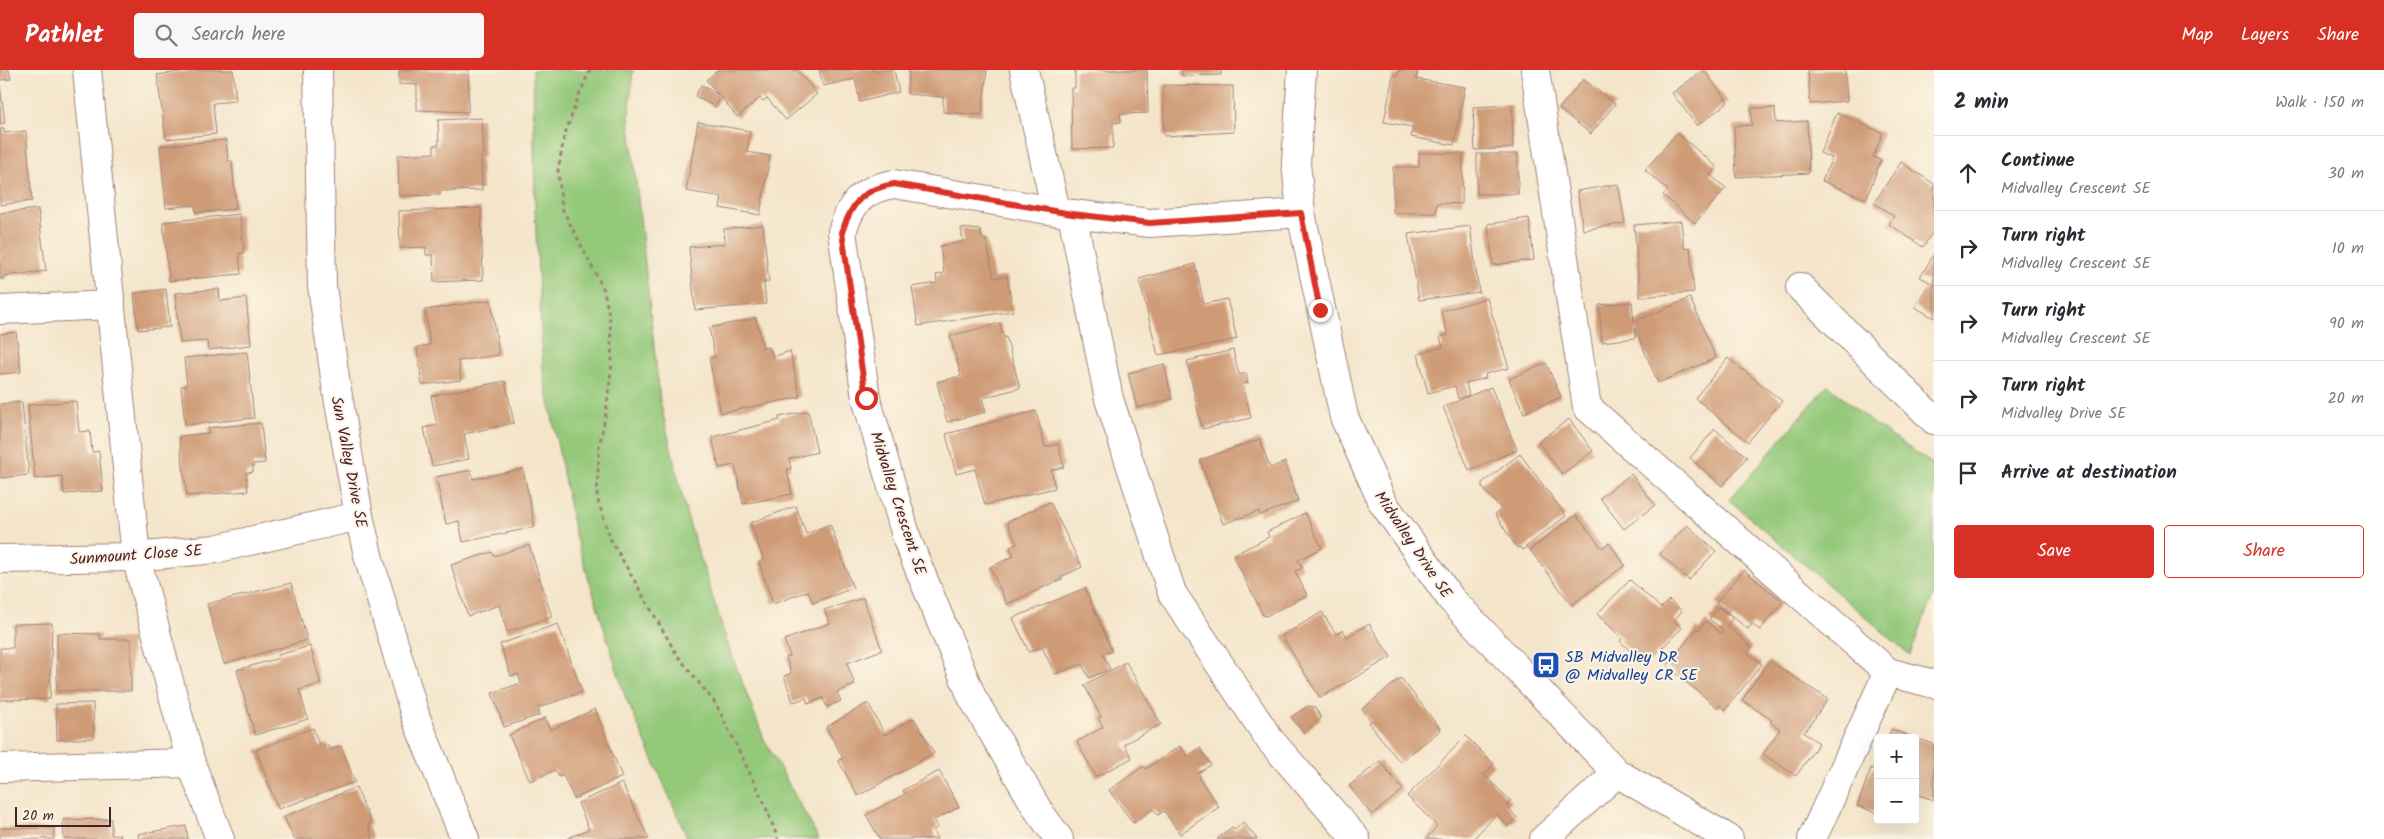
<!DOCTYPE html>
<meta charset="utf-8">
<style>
body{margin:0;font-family:Kalam,sans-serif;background:#f7f7f7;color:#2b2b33}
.controls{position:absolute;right:15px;bottom:15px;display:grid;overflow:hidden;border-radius:5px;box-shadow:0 5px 20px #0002}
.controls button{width:45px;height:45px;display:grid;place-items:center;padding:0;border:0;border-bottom:1px solid #e1e1e2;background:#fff;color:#2b2b33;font:25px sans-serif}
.scale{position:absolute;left:15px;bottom:12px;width:96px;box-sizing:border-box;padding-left:5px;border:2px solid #4a1f2b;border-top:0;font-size:14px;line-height:18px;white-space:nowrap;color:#4a1f2b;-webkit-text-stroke:4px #fcf5e5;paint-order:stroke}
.stop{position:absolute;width:15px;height:15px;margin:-11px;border:4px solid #d93025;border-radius:50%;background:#fff}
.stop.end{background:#d93025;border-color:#fff;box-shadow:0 1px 5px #0008}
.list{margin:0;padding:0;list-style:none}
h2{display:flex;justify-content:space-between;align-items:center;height:65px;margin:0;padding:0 20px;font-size:21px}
h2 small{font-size:16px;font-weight:400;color:#7c7c81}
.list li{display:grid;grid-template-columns:32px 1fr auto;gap:15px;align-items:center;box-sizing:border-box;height:75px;padding:0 20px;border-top:1px solid #e1e1e2}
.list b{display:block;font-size:19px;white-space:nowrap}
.list p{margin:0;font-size:16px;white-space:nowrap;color:#7c7c81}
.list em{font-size:16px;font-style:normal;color:#7c7c81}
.actions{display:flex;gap:10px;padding:15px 20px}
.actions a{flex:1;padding:11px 0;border:1px solid #d93025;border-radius:5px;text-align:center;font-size:18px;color:#d93025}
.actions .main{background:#d93025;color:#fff}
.icon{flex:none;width:28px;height:28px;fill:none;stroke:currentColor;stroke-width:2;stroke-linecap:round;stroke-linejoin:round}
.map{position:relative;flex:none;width:1934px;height:769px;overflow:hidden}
header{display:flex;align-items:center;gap:30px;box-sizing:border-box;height:70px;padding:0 25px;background:#d93025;color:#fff}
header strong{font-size:24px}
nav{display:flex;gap:28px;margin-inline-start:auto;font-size:18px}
.search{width:350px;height:45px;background:#f7f7f7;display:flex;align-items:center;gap:12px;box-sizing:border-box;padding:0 18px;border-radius:5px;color:#7c7c81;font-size:19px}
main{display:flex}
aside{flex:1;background:#fff}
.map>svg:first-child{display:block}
.green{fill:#94c97a;stroke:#6f7452}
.building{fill:#cf9b77}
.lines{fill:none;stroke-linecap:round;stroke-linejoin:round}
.minor-casing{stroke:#9f827a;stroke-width:30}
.path{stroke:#9f827a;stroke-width:3;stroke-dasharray:4 4;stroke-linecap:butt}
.minor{stroke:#fff;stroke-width:28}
.route{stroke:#d93025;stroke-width:6}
.labels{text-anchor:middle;stroke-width:4;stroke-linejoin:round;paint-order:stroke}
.street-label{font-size:16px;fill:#4a1f2b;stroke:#fcf5e5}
.transit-label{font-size:16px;fill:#164399;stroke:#fcf5e5;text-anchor:start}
</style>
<header>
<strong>Pathlet</strong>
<div class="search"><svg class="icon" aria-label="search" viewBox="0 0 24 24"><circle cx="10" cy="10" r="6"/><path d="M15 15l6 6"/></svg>Search here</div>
<nav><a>Map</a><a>Layers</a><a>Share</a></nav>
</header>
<main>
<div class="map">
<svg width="1934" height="769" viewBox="0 0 1934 769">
<rect width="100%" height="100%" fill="#fcf5e5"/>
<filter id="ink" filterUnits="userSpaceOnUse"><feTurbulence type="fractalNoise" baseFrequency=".02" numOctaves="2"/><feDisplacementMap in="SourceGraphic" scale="10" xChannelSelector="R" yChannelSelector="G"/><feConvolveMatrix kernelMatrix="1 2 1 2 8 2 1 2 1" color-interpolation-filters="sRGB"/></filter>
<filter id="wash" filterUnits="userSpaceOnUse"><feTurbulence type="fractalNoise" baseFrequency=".0096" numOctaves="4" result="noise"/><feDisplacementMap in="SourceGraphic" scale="20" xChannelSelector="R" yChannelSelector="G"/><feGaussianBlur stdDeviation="1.12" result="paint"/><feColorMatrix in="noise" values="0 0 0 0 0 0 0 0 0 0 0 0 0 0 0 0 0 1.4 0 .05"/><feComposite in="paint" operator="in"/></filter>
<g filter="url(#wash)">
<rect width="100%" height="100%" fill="#f4e5ca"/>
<g class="green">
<polygon points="533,0 633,0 629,46 660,331 687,446 728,575 764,669 819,769 688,769 625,626 575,464 543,301 535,143"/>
<polygon points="1828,315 1871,352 1934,395 1934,523 1910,585 1729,430"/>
</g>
<g id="blocks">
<g class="building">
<polygon points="0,0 9,0 11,9 0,10"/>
<polygon points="195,0 233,0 236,31 213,33 216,64 166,69 157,5"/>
<polygon points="399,0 469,0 468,42 417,40 417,15 399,14"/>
<polygon points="718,0 797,0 817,24 786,50 767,28 763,31 760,28 737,47 721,27 715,37 695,26 701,15 719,25 706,10"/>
<polygon points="819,0 894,0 899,22 860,32 855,9 823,16"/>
<polygon points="909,0 987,0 982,45 943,42 943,27 907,24"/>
<polygon points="1075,0 1147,0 1148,43 1120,44 1121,52 1113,53 1113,78 1072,79 1071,18 1075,18"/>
<polygon points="1182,0 1221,0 1221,5 1182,6"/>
<polygon points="1399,0 1418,0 1416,9 1465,17 1454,75 1411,67 1413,57 1384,52 1393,5 1398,5"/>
<polygon points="1704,0 1728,32 1697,56 1672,23"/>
<polygon points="1808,0 1845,0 1847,31 1810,34"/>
<polygon points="1583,9 1615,34 1591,64 1559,39"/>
<polygon points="0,15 5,53 0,54"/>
<polygon points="1163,15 1233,16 1234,62 1164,66"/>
<polygon points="1512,35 1513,78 1475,80 1473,37"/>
<polygon points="1751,38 1775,38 1776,53 1807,51 1809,103 1736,107 1734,56 1752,55"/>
<polygon points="1837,43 1883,63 1873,87 1881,90 1866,129 1822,111 1832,88 1820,83"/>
<polygon points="482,48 484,86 481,88 482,120 440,121 440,125 399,126 398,85 434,83 434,75 439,75 438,50"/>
<polygon points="698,52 750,61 747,82 770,86 760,145 720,138 722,127 686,121"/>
<polygon points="0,59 4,59 4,63 26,61 32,131 0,135"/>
<polygon points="1677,63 1717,97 1710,105 1726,118 1695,153 1663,125 1668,120 1645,100"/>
<polygon points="226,70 228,91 232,91 236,139 196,143 195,135 166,138 160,76"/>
<polygon points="1419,83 1463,83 1462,134 1437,133 1436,143 1393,143 1393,97 1419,97"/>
<rect x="1477" y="84" width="41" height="40"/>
<polygon points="1901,92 1934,114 1934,160 1923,177 1889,154 1894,146 1874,133"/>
<polygon points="1618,114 1625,153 1583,160 1577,121"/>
<polygon points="481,138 483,210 434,212 433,185 426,185 426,177 400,178 399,141"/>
<polygon points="38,139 46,201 4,206 4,209 0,209 0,143"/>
<polygon points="240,144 244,183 239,183 241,204 169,211 163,152"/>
<polygon points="1529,148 1534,190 1493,195 1488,154"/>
<polygon points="1681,151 1684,178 1690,177 1694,222 1640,227 1634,155"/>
<polygon points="763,155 769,212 764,212 766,234 695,240 689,177 725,174 724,159"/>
<polygon points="1470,156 1479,222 1419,230 1408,164"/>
<polygon points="961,158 980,160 982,169 986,169 994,208 1007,206 1013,241 918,256 912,217 937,213 936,205 944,203 940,176 963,172"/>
<polygon points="1934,184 1934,248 1915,237 1930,212 1920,207"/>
<polygon points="1195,194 1204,234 1227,229 1237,269 1158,285 1139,209"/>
<polygon points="166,219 170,257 138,260 134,223"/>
<polygon points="219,219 220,231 246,228 251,275 208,280 207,271 180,273 175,223"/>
<polygon points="1487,228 1509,298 1485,304 1486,308 1466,313 1469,325 1458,329 1455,316 1428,323 1418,284 1443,277 1440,267 1448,265 1441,241"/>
<polygon points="1690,228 1716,288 1658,313 1635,258 1636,268 1602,272 1599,235 1632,232 1634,252"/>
<polygon points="491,230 499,285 458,291 461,310 422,315 417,277 430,275 425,240"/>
<polygon points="756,248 763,278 769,277 773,287 790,281 800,327 721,343 709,288 715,287 709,258"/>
<polygon points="1000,253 1004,268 1006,267 1020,318 982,328 986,342 947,352 937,312 961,306 950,266"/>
<polygon points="16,262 21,302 0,304 0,264"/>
<polygon points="1233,280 1239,305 1246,303 1248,313 1243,314 1251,348 1202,359 1187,291"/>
<polygon points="247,282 254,348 185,355 181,316 187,316 184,288"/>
<polygon points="1728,288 1782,331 1748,372 1695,328"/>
<polygon points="1546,293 1561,327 1524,343 1509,309"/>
<polygon points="1164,294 1172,329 1137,338 1128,303"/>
<polygon points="505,311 514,353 464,364 469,389 432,396 424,358 437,355 431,326"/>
<polygon points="1491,317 1517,380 1469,400 1443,337"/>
<polygon points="76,331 79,362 90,361 92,382 99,381 103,421 64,424 62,406 35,409 28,335"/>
<polygon points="22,332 29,405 0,408 0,334"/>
<polygon points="808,341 817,382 789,389 791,399 787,399 792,424 743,434 735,395 719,398 712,367 780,350 779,347"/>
<polygon points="1036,341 1045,377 1058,374 1064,397 1051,400 1055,418 985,435 975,399 956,404 946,364"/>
<polygon points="1569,349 1593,381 1562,404 1538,372"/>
<polygon points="261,353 265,393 253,394 253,402 246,403 248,421 187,426 179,366 209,363 208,358"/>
<polygon points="1715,359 1747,387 1722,416 1690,388"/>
<polygon points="1260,369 1270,398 1285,392 1298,431 1260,445 1259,441 1223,454 1200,390"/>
<polygon points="1520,384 1566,446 1522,480 1520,477 1517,478 1495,444 1501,439 1482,417 1482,413"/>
<polygon points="523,399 535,457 463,472 459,451 446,454 436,407 471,400 473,409"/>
<polygon points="1631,404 1655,435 1624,459 1600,428"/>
<polygon points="1050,432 1082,497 1061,507 1062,509 1007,534 990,497 1014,486 1010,477 1017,474 1007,452"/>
<polygon points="796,436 806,464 830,454 853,518 813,533 808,521 773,534 759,492 764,490 750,453"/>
<polygon points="1305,443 1322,478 1298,490 1302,498 1295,501 1307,525 1266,546 1263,545 1233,485 1269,467 1267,462"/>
<polygon points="1576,445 1602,478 1609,473 1625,495 1572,535 1530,480"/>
<polygon points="1687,455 1716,481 1689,510 1660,484"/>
<polygon points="529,475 552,547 507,562 499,535 468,546 451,495 492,482 494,486"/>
<polygon points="1744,500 1783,532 1760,560 1752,554 1748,559 1716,533"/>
<polygon points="1630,510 1661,538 1669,530 1682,541 1674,550 1682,558 1645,595 1620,571 1622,568 1597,544"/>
<polygon points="291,513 307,570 224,594 207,534"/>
<polygon points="1085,518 1112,581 1103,584 1110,599 1089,608 1082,594 1055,604 1042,577 1029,582 1013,548"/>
<polygon points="863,528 882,580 847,593 855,615 837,622 841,631 827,637 823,628 808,634 806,628 793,632 784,606 791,603 786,587 790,586 784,570 830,553 824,540"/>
<polygon points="1718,537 1733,548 1727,555 1752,578 1747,583 1762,594 1725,640 1720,635 1718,638 1667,596 1697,558 1699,560 1706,551 1720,563 1723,560 1709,549"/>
<polygon points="1322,542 1336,564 1343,560 1347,567 1369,554 1391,587 1320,628 1282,566"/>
<polygon points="52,553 50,629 0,630 0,578 13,578 13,554"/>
<polygon points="558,554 582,622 538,638 540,645 504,657 492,623 521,613 518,604 511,606 500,574"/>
<polygon points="57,563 100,564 100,569 131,569 131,621 57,621"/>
<polygon points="310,576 321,614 299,620 308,649 255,665 237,600 279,588 278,585"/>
<polygon points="1769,591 1828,629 1804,663 1819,673 1796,706 1763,684 1780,659 1770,652 1772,650 1742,630"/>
<polygon points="1126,592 1161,654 1124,674 1132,688 1096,707 1077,672 1103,657 1098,648 1101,647 1084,615"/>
<polygon points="1401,608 1441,660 1400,692 1369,653 1371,651 1362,639"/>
<polygon points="93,633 94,668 57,670 56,634"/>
<polygon points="868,633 885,665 914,648 934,683 858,726 838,690 843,688 826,657"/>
<polygon points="1308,636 1315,637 1321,648 1304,663 1291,647"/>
<polygon points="595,639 622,707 574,729 563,705 559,707 555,700 530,711 509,665 545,648 550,660"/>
<polygon points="313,658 320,677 327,674 330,680 341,676 355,712 278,739 256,680"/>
<polygon points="1891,659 1915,668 1888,668"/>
<polygon points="1466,666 1494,694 1484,705 1511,731 1506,735 1517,748 1508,756 1497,744 1473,769 1426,769 1437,756 1407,726"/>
<polygon points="1915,668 1934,674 1934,730 1915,724"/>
<polygon points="1180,676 1187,686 1200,678 1211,695 1198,703 1201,706 1199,708 1219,737 1180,764 1164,741 1158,745 1153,739 1133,753 1109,720 1144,696 1146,699"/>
<polygon points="1380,691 1403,720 1372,745 1349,716"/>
<polygon points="1878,696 1878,743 1857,736 1871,698 1876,700"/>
<polygon points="939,701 959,737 934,750 938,757 933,761 937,769 880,769 866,745 905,724 903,720"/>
<polygon points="622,713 649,769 566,769 589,759 578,733"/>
<polygon points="356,717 371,753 368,755 373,769 294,769 284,747"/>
<polygon points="111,749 111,765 120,765 121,769 64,769 63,750"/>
<polygon points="1243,752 1257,769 1217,769 1232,757 1235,760"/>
<polygon points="186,756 188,769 139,769 138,764"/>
<rect x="0" y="758" width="54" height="11"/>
</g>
</g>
</g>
<g filter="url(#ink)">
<use href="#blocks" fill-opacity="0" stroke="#9f827a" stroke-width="1"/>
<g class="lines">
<defs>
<g id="minor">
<polyline points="87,0 136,487 191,693 220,769"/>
<polyline points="318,0 322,216 336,315 359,446 369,489 416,648 465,769"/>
<polyline points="1024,0 1056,141"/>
<polyline points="1302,0 1296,93 1301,143 1344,347 1383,433 1451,529 1617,703 1729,769"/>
<polyline points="1535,0 1587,337 1888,602 1934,614"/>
<polyline points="1072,144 1109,329 1172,523 1270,670 1356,769"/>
<polyline points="1800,217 1934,350"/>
<polyline points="0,240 111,235"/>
<polyline points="0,489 136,487 215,479 359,446"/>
<polyline points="0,698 191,693"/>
<path d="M1059 769 1038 740 972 627 908 472 866 328 842 162C851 132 863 119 894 114L1072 144 1150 153 1301 143"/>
<polyline points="1544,769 1617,703"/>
<polyline points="1812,769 1888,602"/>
</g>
</defs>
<use href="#minor" class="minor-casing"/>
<polyline class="path" points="590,0 577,30 564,67 558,101 562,138 604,220 610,251 612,292 606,343 599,377 597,428 611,470 677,585 716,634 764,732 778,769"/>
<use href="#minor" class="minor"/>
</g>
</g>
<g class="lines" filter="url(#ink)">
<path class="route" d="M866 328 842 162C852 132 863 119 894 114L1072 144 1150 153 1301 143 1320 240"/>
</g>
<defs>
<symbol id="bus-square" viewBox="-11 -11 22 22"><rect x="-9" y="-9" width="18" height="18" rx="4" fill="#1a4fb4" stroke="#fcf5e5"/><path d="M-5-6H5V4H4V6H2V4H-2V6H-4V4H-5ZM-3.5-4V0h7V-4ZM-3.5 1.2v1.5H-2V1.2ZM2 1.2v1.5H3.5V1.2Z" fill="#fff"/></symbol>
</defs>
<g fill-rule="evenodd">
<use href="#bus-square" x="1530" y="579" width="32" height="32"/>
</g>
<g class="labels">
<g class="street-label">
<text transform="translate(350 392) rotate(79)" y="6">Sun Valley Drive SE</text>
<text transform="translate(899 433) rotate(72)" y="6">Midvalley Crescent SE</text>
<text transform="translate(1414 474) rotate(56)" y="6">Midvalley Drive SE</text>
<text transform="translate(136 484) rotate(-4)" y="6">Sunmount Close SE</text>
</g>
<g class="transit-label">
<text x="1565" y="592">SB Midvalley DR<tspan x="1565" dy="18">@ Midvalley CR SE</tspan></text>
</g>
</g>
</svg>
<div class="controls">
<button>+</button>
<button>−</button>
</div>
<div class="scale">20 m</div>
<div class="stop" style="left:866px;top:328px"></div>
<div class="stop end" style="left:1320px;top:240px"></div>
</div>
<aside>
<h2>2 min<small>Walk · 150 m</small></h2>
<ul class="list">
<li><svg class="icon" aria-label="ahead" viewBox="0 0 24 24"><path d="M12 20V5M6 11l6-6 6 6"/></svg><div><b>Continue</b><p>Midvalley Crescent SE</p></div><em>30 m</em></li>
<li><svg class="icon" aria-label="right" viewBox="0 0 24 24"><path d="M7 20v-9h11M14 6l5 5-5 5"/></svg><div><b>Turn right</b><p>Midvalley Crescent SE</p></div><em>10 m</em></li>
<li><svg class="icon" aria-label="right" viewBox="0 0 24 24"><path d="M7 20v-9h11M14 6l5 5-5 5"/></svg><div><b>Turn right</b><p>Midvalley Crescent SE</p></div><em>90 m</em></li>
<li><svg class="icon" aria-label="right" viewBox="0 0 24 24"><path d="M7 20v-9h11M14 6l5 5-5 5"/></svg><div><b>Turn right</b><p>Midvalley Drive SE</p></div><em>20 m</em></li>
<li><svg class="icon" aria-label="arrive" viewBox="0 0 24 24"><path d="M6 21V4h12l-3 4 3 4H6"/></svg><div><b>Arrive at destination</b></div></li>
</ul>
<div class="actions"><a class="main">Save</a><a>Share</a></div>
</aside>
</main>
